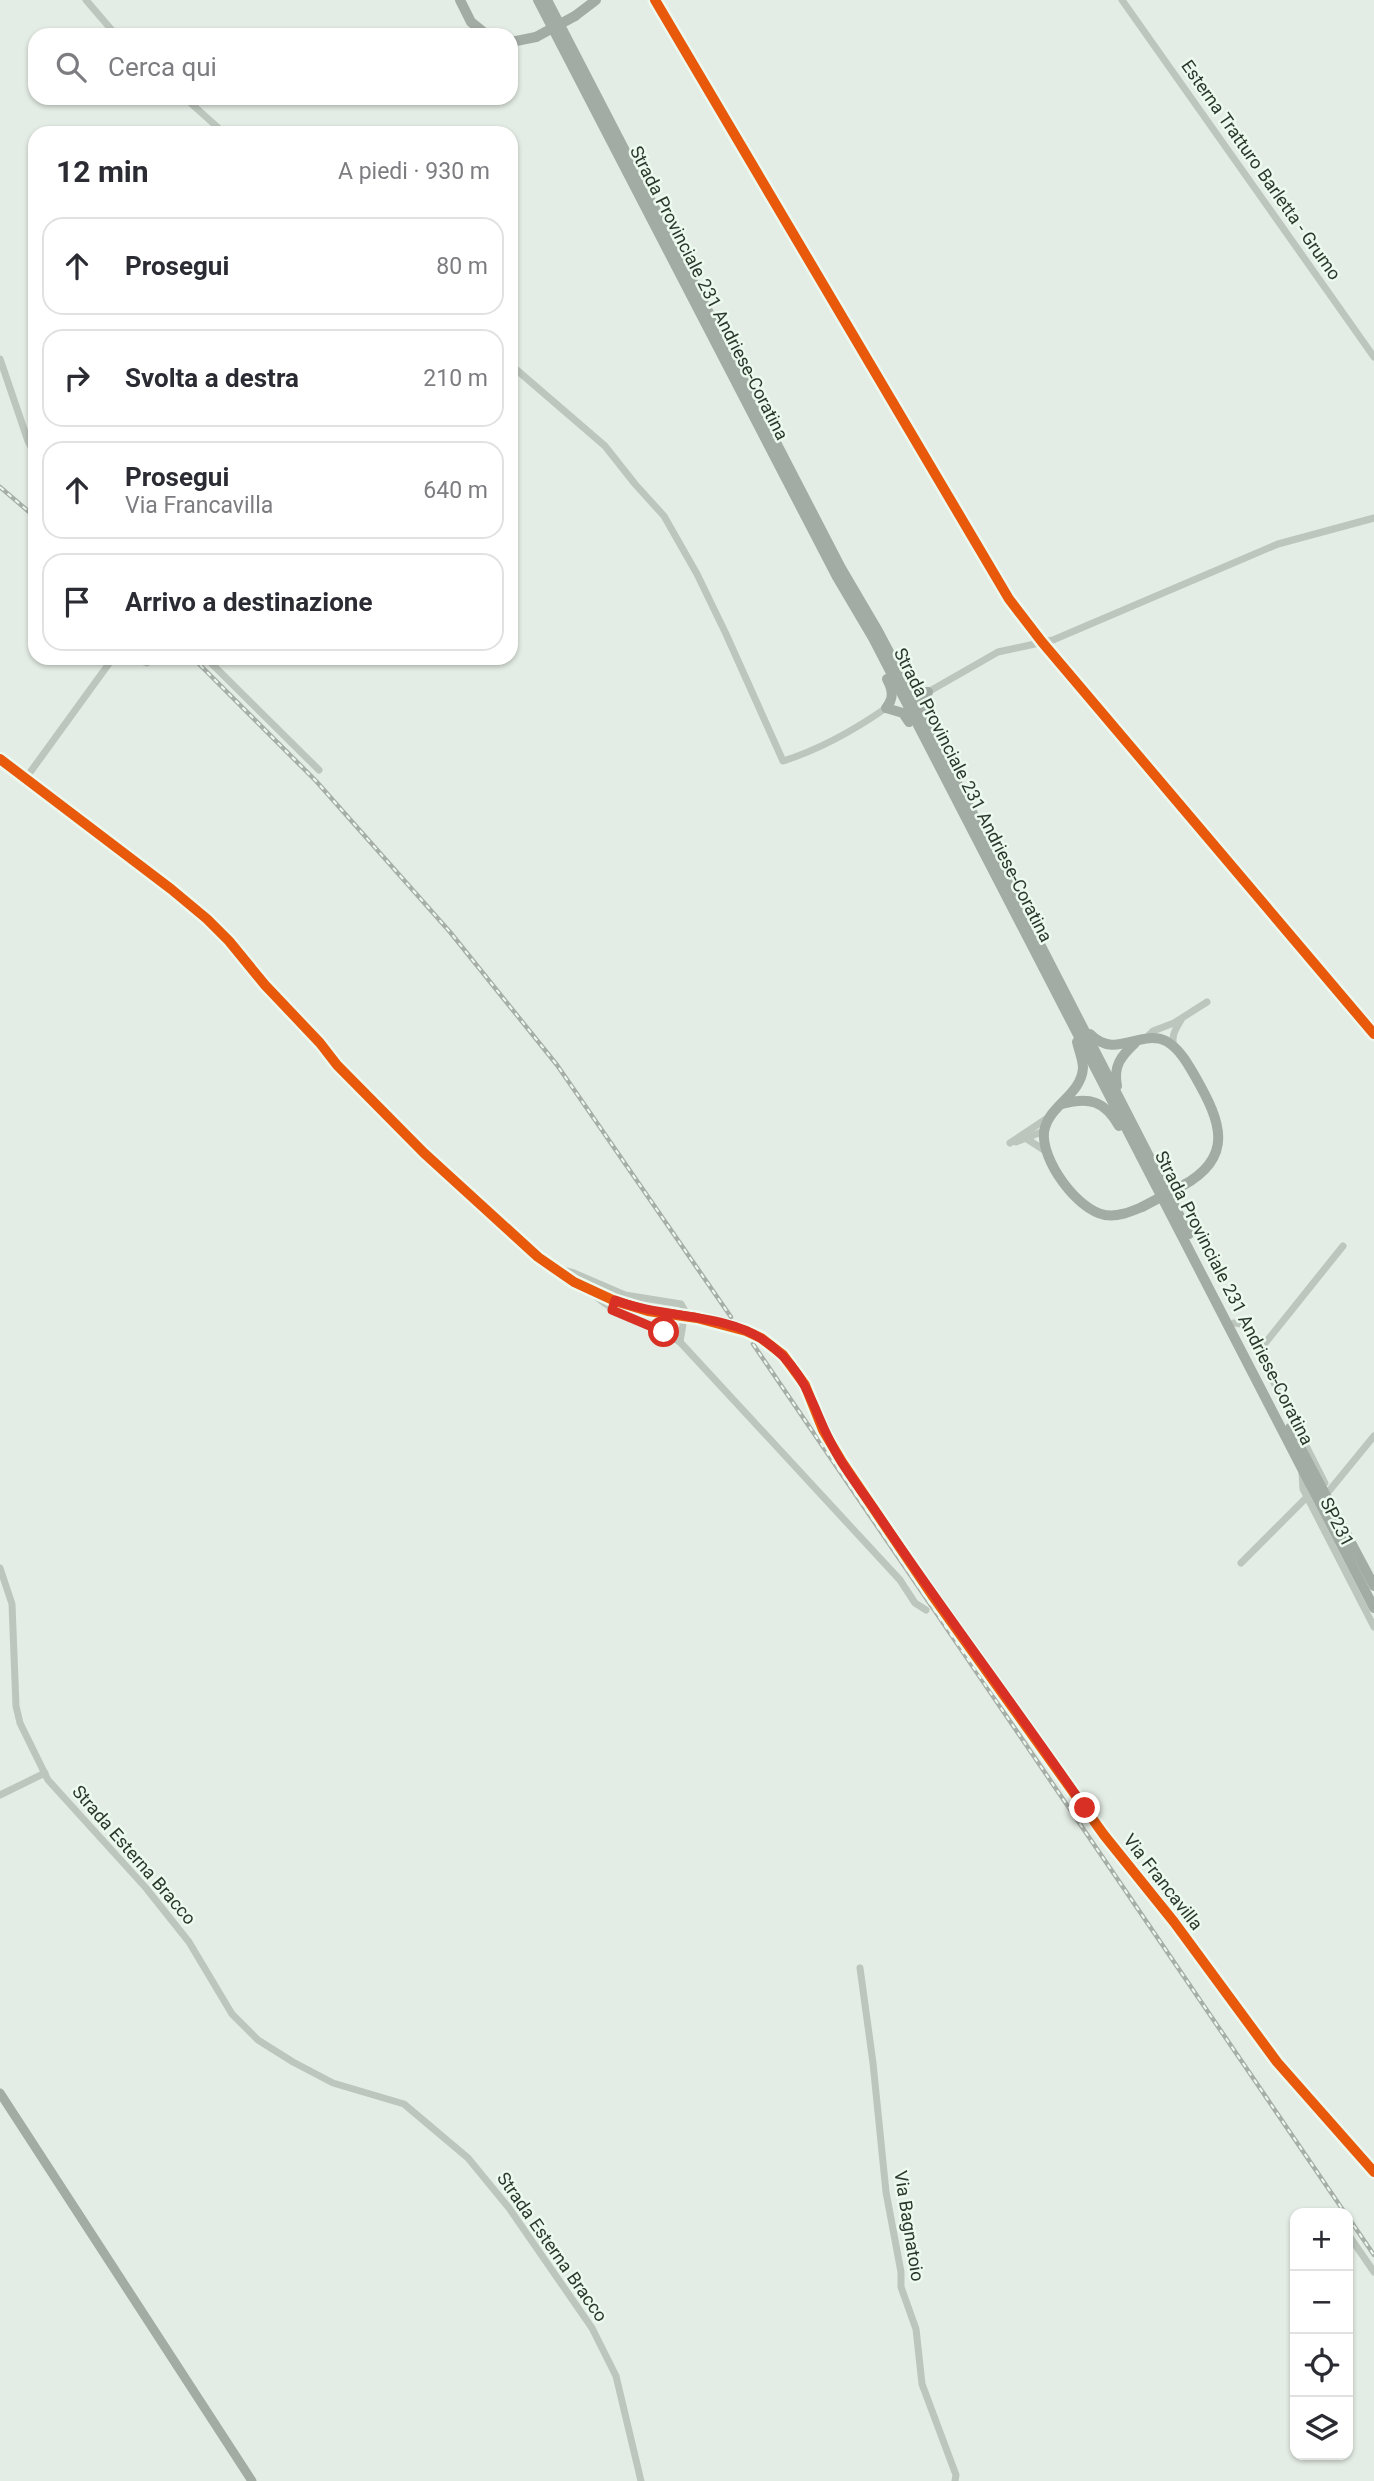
<!DOCTYPE html>
<html lang="it">
<meta charset="utf-8">
<style>
body{margin:0;font-family:Roboto,sans-serif;background:#f7f7f7;color:#2b2b33}
.controls{position:absolute;right:21px;bottom:21px;display:grid;overflow:hidden;border-radius:14px;box-shadow:0 2px 5px #0004}
.controls button{width:63px;height:63px;display:grid;place-items:center;padding:0;border:0;border-bottom:2px solid #e1e1e2;background:#fff;color:#2b2b33;font:35px sans-serif}
.stop{position:absolute;width:21px;height:21px;margin:-16px;border:5px solid #d93025;border-radius:50%;background:#fff}
.stop.end{background:#d93025;border-color:#fff;box-shadow:0 2px 7px #0008}
.list{margin:0;padding:0;list-style:none}
h2{display:flex;justify-content:space-between;align-items:center;height:91px;margin:0;padding:0 28px;font-size:30px}
h2 small{font-size:23px;font-weight:400;color:#7c7c81}
.list li{display:grid;grid-template-columns:46px 1fr auto;gap:21px;align-items:center;box-sizing:border-box;height:98px;margin:0 14px 14px;padding:0 14px;border:2px solid #e1e1e2;border-radius:21px}
.list b{display:block;font-size:26px;white-space:nowrap}
.list p{margin:0;font-size:23px;white-space:nowrap;color:#7c7c81}
.list em{font-size:23px;font-style:normal;color:#7c7c81}
.icon{flex:none;width:38px;height:38px;fill:none;stroke:currentColor;stroke-width:2;stroke-linecap:round;stroke-linejoin:round}
.map{position:relative;flex:none;width:1374px;height:2481px;overflow:hidden}
.search{position:absolute;background:#fff;box-shadow:0 2px 5px #0004;left:28px;top:28px;width:490px;height:77px;display:flex;align-items:center;gap:18px;box-sizing:border-box;padding:0 24px;border-radius:21px;color:#7c7c81;font-size:26px}
.panel{position:absolute;background:#fff;box-shadow:0 2px 5px #0004;left:28px;top:126px;width:490px;height:539px;border-radius:21px}
.map>svg:first-child{display:block}
.lines{fill:none;stroke-linecap:round;stroke-linejoin:round}
.minor{stroke:#bdc6bd;stroke-width:7}
.major{stroke:#a2aca2;stroke-width:9}
.highway{stroke:#a3aca4;stroke-width:10}
.rail-casing{stroke:#a7aea7;stroke-width:4.5}
.rail{stroke:#ecf9ee;stroke-width:2;stroke-dasharray:5;stroke-linecap:butt}
.highway-bridge{stroke:#a3aca4;stroke-width:10}
.cycleway-casing{stroke:#ecf9ee;stroke-width:15}
.cycleway{stroke:#e8590c;stroke-width:10}
.route{stroke:#d93025;stroke-width:9}
.labels{text-anchor:middle;stroke-width:5;stroke-linejoin:round;paint-order:stroke}
.street-label{font-size:18px;fill:#2c372b;stroke:#ecf9ee}
</style>
<div class="map">
<svg width="1374" height="2481" viewBox="0 0 1374 2481">
<rect width="100%" height="100%" fill="#e4ede5"/>
<g class="lines">
<g class="minor">
<polyline points="86,0 116,35"/>
<polyline points="1122,0 1374,357"/>
<polyline points="185,98 224,133"/>
<polyline points="0,359 28,441 35,455"/>
<path d="M511 365 605 446 635 484 664 516 697 574 726 634 783 761C821 749 853 731 886 708"/>
<polyline points="133,658 147,663 154,658"/>
<polyline points="206,658 319,770"/>
<polyline points="928,692 998,652 1053,640 1278,544 1374,518"/>
<polyline points="0,759 171,889 207,919 229,941 265,985 320,1043 337,1065 424,1153 538,1257 574,1282 615,1301 648,1311 697,1318 746,1331 761,1338 783,1355 805,1385 823,1430 842,1462 932,1595 1104,1835 1174,1922 1277,2062 1374,2172"/>
<polyline points="26,778 113,658"/>
<polyline points="1146,1038 1153,1031 1174,1023 1207,1002"/>
<path d="M1174 1047C1171 1036 1175 1030 1181 1020"/>
<polyline points="1027,1139 1047,1152"/>
<polyline points="1016,1142 1044,1131"/>
<polyline points="1010,1143 1049,1117"/>
<polyline points="559,1269 574,1273 625,1295 681,1304 684,1309 685,1314"/>
<path d="M593 1294C618 1317 652 1325 680 1342L900 1580 915 1603 926 1610"/>
<polyline points="1234,1323 1241,1324 1251,1338 1325,1483"/>
<polyline points="680,1342 683,1324"/>
<polyline points="1258,1352 1343,1246"/>
<polyline points="1302,1473 1303,1489 1374,1627"/>
<polyline points="1329,1491 1374,1436"/>
<polyline points="1241,1563 1307,1497"/>
<polyline points="0,1568 12,1604 16,1706 20,1723 48,1780 146,1888 189,1942 232,2014 258,2040 293,2062 333,2083 404,2104 468,2158 509,2208 592,2328 616,2376 641,2481"/>
<polyline points="0,1795 45,1773"/>
<polyline points="860,1968 873,2063 886,2192 901,2272 901,2287 916,2329 922,2384 956,2475 955,2481"/>
<polyline points="1348,2234 1374,2272"/>
</g>
<polyline class="major" points="0,2093 252,2481"/>
<g class="highway">
<polyline points="460,0 471,22 487,35"/>
<polyline points="538,0 837,577 873,638 1374,1608"/>
<polyline points="547,0 841,568 878,631 914,699 1189,1234"/>
<polyline points="575,16 596,0"/>
<polyline points="511,42 536,37"/>
<path d="M887 679C893 690 894 698 886 708L903 713 909 722"/>
<polyline points="908,685 919,692 928,692 923,703 924,715"/>
<path d="M1090 1034C1115 1060 1140 1029 1166 1041 1180 1049 1188 1064 1196 1078 1221 1122 1235 1157 1182 1186"/>
<path d="M1077 1042C1079 1051 1083 1059 1083 1068 1081 1096 1048 1105 1044 1132 1041 1160 1077 1210 1105 1215 1118 1217 1130 1212 1142 1207"/>
<path d="M1117 1086C1113 1066 1121 1056 1135 1043"/>
<path d="M1062 1104C1089 1097 1104 1100 1119 1126"/>
<polyline points="1290,1428 1374,1586"/>
</g>
<defs>
<g id="rail">
<polyline points="0,487 35,517"/>
<polyline points="193,658 316,781 450,932 557,1065 731,1317"/>
<polyline points="753,1344 1345,2213"/>
<polyline points="1348,2217 1374,2255"/>
</g>
</defs>
<use href="#rail" class="rail-casing"/>
<use href="#rail" class="rail"/>
<g class="highway-bridge">
<polyline points="536,37 575,16"/>
<polyline points="1142,1207 1182,1186"/>
</g>
<defs>
<g id="cycleway">
<polyline points="655,0 1009,599 1042,642 1374,1034"/>
<polyline points="0,759 171,889 207,919 229,941 265,985 320,1043 337,1065 424,1153 538,1257 574,1282 615,1301 648,1311 697,1318 746,1331 761,1338 783,1355 805,1385 823,1430 842,1462 932,1595 1104,1835 1174,1922 1277,2062 1374,2172"/>
</g>
</defs>
<use href="#cycleway" class="cycleway-casing"/>
<use href="#cycleway" class="cycleway"/>
</g>
<g class="lines">
<path class="route" d="M664 1332 612 1310 615 1300C659 1318 724 1313 762 1339 812 1372 812 1415 841 1461 854 1482 870 1502 883 1522 949 1619 1019 1712 1085 1808"/>
</g>
<g class="labels">
<g class="street-label">
<text transform="translate(1261 170) rotate(55)" y="6">Esterna Tratturo Barletta - Grumo</text>
<text transform="translate(709 293) rotate(63)" y="6">Strada Provinciale 231 Andriese-Coratina</text>
<text transform="translate(973 795) rotate(63)" y="6">Strada Provinciale 231 Andriese-Coratina</text>
<text transform="translate(1234 1298) rotate(63)" y="6">Strada Provinciale 231 Andriese-Coratina</text>
<text transform="translate(1337 1522) rotate(63)" y="6">SP231</text>
<text transform="translate(134 1855) rotate(49)" y="6">Strada Esterna Bracco</text>
<text transform="translate(1163 1882) rotate(52)" y="6">Via Francavilla</text>
<text transform="translate(909 2226) rotate(81)" y="6">Via Bagnatoio</text>
<text transform="translate(552 2247) rotate(55)" y="6">Strada Esterna Bracco</text>
</g>
</g>
</svg>
<div class="controls">
<button>+</button>
<button>−</button>
<button><svg class="icon" aria-label="locate" viewBox="0 0 24 24"><circle cx="12" cy="12" r="6"/><path d="M12 2v4M12 18v4M2 12h4M18 12h4"/></svg></button>
<button><svg class="icon" aria-label="layers" viewBox="0 0 24 24"><path d="M12 4l9 5-9 5-9-5zM3 14l9 5 9-5"/></svg></button>
</div>
<div class="stop" style="left:664px;top:1332px"></div>
<div class="stop end" style="left:1085px;top:1808px"></div>
<div class="search"><svg class="icon" aria-label="search" viewBox="0 0 24 24"><circle cx="10" cy="10" r="6"/><path d="M15 15l6 6"/></svg>Cerca qui</div>
<section class="panel">
<h2>12 min<small>A piedi · 930 m</small></h2>
<ul class="list">
<li><svg class="icon" aria-label="ahead" viewBox="0 0 24 24"><path d="M12 20V5M6 11l6-6 6 6"/></svg><div><b>Prosegui</b></div><em>80 m</em></li>
<li><svg class="icon" aria-label="right" viewBox="0 0 24 24"><path d="M7 20v-9h11M14 6l5 5-5 5"/></svg><div><b>Svolta a destra</b></div><em>210 m</em></li>
<li><svg class="icon" aria-label="ahead" viewBox="0 0 24 24"><path d="M12 20V5M6 11l6-6 6 6"/></svg><div><b>Prosegui</b><p>Via Francavilla</p></div><em>640 m</em></li>
<li><svg class="icon" aria-label="arrive" viewBox="0 0 24 24"><path d="M6 21V4h12l-3 4 3 4H6"/></svg><div><b>Arrivo a destinazione</b></div></li>
</ul>
</section>
</div>
